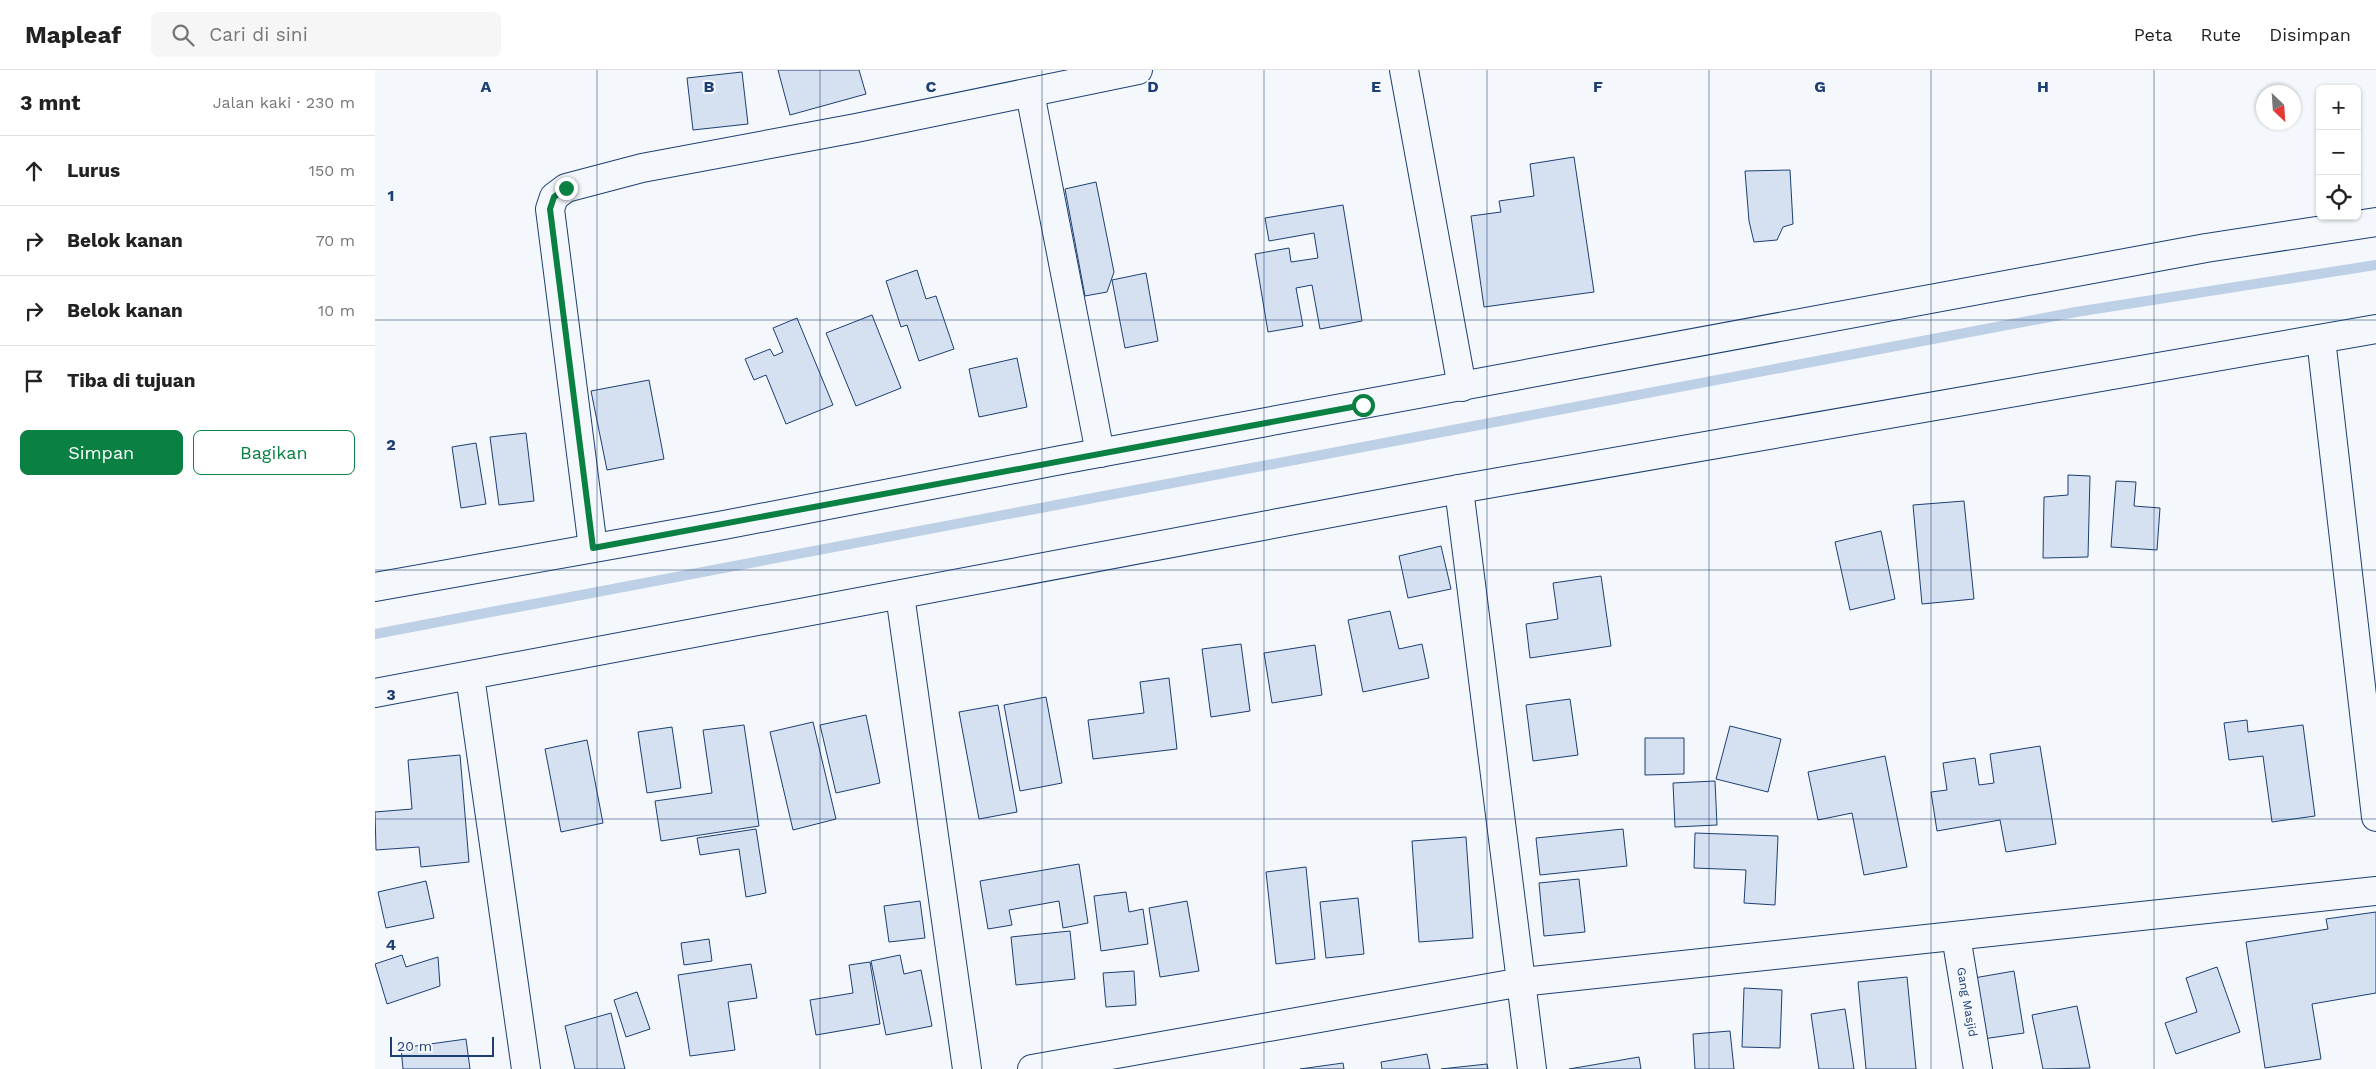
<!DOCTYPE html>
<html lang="id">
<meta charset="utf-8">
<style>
body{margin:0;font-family:"Work Sans",sans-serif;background:#f6f6f6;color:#222}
.controls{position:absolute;right:15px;top:15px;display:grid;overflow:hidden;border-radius:8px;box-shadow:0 1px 4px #0004}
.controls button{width:45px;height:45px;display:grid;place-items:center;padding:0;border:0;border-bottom:1px solid #e0e0e0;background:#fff;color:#222;font:25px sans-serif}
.compass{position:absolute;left:1881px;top:15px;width:45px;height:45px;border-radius:50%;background:#fff;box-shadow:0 1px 4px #0004;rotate:155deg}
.scale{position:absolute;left:15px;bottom:12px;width:104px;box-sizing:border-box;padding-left:5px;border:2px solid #1d3f73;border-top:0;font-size:14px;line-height:18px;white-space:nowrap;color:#1d3f73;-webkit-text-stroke:4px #f4f7fb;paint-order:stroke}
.stop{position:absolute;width:15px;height:15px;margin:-11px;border:4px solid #0b8043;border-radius:50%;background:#fff}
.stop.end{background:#0b8043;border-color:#fff;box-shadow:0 1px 5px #0008}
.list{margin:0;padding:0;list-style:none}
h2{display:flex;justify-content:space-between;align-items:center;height:65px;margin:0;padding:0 20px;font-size:21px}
h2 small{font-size:16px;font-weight:400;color:#767676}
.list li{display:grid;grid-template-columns:32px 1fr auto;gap:15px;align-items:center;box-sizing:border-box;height:70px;padding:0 20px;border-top:1px solid #e0e0e0}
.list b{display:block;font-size:19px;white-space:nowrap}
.list em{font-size:16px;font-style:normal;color:#767676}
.actions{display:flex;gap:10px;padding:15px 20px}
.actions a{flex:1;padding:11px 0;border:1px solid #0b8043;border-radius:8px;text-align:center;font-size:18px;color:#0b8043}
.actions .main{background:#0b8043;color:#fff}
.icon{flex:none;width:28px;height:28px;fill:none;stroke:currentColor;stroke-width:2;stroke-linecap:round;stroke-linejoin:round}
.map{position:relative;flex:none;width:2001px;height:999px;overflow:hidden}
header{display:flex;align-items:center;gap:30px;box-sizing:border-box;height:70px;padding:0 25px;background:#fff;border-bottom:1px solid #e0e0e0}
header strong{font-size:24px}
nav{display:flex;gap:28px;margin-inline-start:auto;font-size:18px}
.search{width:350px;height:45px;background:#f6f6f6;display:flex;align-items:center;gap:12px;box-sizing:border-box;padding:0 18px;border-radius:8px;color:#767676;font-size:19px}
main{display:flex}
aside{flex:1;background:#fff}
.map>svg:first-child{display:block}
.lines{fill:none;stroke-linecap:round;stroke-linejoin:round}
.stream{stroke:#bed0e5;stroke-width:10}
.building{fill:#d5e0f0;stroke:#1d3f73}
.street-casing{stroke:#1d3f73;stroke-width:30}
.street{stroke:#f4f7fb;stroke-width:28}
.route{stroke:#0b8043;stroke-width:6}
.grid{fill:none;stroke:#1d3f73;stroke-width:1;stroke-opacity:0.55}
.labels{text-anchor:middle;stroke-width:4;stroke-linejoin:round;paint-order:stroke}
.street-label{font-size:12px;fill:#1d3f73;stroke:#f4f7fb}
.grid-label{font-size:16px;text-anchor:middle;font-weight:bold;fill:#1d3f73;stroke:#f4f7fb;stroke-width:4;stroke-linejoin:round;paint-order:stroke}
</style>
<header>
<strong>Mapleaf</strong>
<div class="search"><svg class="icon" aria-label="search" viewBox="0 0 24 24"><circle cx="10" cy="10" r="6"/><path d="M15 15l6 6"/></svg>Cari di sini</div>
<nav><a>Peta</a><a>Rute</a><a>Disimpan</a></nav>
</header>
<main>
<aside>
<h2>3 mnt<small>Jalan kaki · 230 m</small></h2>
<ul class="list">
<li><svg class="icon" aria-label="ahead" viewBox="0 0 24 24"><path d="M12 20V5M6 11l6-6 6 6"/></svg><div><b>Lurus</b></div><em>150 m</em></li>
<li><svg class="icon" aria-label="right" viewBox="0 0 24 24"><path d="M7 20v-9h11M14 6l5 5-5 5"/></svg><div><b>Belok kanan</b></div><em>70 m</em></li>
<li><svg class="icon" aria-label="right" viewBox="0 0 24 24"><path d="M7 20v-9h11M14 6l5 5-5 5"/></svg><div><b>Belok kanan</b></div><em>10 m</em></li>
<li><svg class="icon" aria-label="arrive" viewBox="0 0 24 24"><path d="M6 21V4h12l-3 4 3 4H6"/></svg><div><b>Tiba di tujuan</b></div></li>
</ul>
<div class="actions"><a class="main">Simpan</a><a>Bagikan</a></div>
</aside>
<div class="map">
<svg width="2001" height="999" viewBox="0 0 2001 999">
<rect width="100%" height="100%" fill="#f4f7fb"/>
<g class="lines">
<polyline class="stream" points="0,564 1701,242 2001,195"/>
</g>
<g class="building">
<polygon points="403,0 484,0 491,24 415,45"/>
<polygon points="367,2 373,54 318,60 312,8"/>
<polygon points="1199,87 1219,222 1109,237 1096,146 1126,142 1124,131 1159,126 1155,94"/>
<polygon points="1415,100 1418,154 1408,157 1402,170 1379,172 1374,151 1370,101"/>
<polygon points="721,112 739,202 732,222 710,226 690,119"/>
<polygon points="968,135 987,251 945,259 937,215 921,218 928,256 893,262 880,184 914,178 916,192 943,188 939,163 894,171 890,148"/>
<polygon points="542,200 551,229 561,226 579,279 544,291 532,255 526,257 511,211"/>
<polygon points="771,203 783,271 750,278 737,210"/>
<polygon points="497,245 526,318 481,336 451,263"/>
<polygon points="422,248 458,335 411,354 391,305 379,310 370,289 395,279 399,286 408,282 398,258"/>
<polygon points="642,288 652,337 604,347 594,299"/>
<polygon points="274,310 289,389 232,400 216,321"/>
<polygon points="151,363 159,431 124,435 115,367"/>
<polygon points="101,373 111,434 86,438 77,377"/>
<polygon points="1693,405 1715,406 1713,487 1668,488 1669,427 1693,425"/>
<polygon points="1741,411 1761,412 1759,436 1785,438 1782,480 1736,477"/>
<polygon points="1589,431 1599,529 1547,534 1538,435"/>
<polygon points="1506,461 1520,529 1475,540 1460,472"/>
<polygon points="1066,476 1076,519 1033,528 1024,486"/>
<polygon points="1226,506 1236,576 1155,588 1151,554 1183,549 1178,513"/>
<polygon points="1015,541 1024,579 1047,574 1054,608 988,622 973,550"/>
<polygon points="866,574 875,641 836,647 827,579"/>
<polygon points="940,575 947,625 897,633 889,583"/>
<polygon points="794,608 802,679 718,689 713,650 769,643 765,612"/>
<polygon points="671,627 687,713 645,721 629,635"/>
<polygon points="1195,629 1203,685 1158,691 1151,635"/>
<polygon points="623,635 642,742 604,749 584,642"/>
<polygon points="491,645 505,713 461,723 445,655"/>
<polygon points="1872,650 1873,662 1928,655 1940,746 1897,752 1888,686 1854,690 1849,653"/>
<polygon points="438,652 461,749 418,760 395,662"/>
<polygon points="369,655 384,756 286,771 280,731 337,723 328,660"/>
<polygon points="1355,656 1406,669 1393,722 1341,709"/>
<polygon points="297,657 306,718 272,723 263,662"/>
<polygon points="1270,668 1309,668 1309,704 1270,705"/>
<polygon points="212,670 228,753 186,762 170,679"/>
<polygon points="1665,676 1681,774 1631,782 1625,750 1562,761 1556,722 1572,720 1568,693 1600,688 1604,715 1619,713 1615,684"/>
<polygon points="85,685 94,792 46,797 44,777 1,780 0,742 37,739 33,690"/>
<polygon points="1510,686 1532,797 1489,805 1477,743 1443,750 1433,702"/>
<polygon points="1340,711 1342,755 1300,757 1298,713"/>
<polygon points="381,759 391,823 371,827 364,779 325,785 322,768"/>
<polygon points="1248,759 1252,796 1165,805 1161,768"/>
<polygon points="1320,763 1403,766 1400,835 1369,833 1371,800 1319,798"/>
<polygon points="1091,767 1098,868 1044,872 1037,771"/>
<polygon points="704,794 713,853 688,858 684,831 634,840 637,855 613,859 605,811"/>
<polygon points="931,797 940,889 901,894 891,802"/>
<polygon points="1204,809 1210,862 1169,866 1164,813"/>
<polygon points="51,811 59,848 11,858 3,822"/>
<polygon points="751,822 754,842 768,839 773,874 726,881 719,826"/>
<polygon points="983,828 989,884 951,888 945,832"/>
<polygon points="545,831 550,868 514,872 509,836"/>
<polygon points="812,831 824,901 785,907 774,838"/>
<polygon points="2001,842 2001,923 1937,934 1946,989 1890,998 1871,872 1953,859 1951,849"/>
<polygon points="695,861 700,909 641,915 636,867"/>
<polygon points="334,869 337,891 309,895 306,873"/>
<polygon points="27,885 31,897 63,887 65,916 12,934 0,894"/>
<polygon points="525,885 529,904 546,900 557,956 511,965 496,891"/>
<polygon points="495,892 505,954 441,965 435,930 478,923 474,895"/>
<polygon points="376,894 382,928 353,932 360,980 315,986 303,905"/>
<polygon points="1842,897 1865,962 1801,984 1790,953 1822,942 1811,908"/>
<polygon points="759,901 761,935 731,937 728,903"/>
<polygon points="1639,901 1649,963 1608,969 1599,908"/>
<polygon points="1532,907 1541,999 1491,999 1483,912"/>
<polygon points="1369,918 1407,920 1405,978 1367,977"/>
<polygon points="262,922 275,959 251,967 239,930"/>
<polygon points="1702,936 1715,998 1668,999 1657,945"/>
<polygon points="1470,939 1479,999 1444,999 1436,944"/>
<polygon points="236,943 250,999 200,999 190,956"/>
<polygon points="1355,961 1359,999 1320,999 1318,964"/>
<polygon points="91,969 95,999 28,999 26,978"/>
<polygon points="1052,984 1055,999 1007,999 1006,992"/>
<polygon points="1264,987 1266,999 1194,999"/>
<polygon points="968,993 969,999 925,999"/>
<polygon points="1112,994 1113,999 1066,999"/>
</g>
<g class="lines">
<defs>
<g id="street">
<polyline points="1029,0 1087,317"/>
<polyline points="655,23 725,383"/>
<polyline points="1946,269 2001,747"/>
<polyline points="1084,419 1157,999"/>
<polyline points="218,478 175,139 179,127 191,118 267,98 481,58 763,0"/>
<polyline points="0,517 349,455 686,390 1831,178 2001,152"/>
<polyline points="525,525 592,999"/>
<polyline points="95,606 151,999"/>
<polyline points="0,623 1084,419 2001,259"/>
<polyline points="1581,866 1603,999"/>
<polyline points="657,999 1147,912 2001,821"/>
</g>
</defs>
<use href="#street" class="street-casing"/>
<use href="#street" class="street"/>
</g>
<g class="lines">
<polyline class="route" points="191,118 179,127 175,139 218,478 988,335"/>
</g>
<path class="grid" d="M222 0V999M445 0V999M667 0V999M889 0V999M1112 0V999M1334 0V999M1556 0V999M1779 0V999M0 250H2001M0 500H2001M0 749H2001"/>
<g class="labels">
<g class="street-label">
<text transform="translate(1592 932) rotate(80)" y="4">Gang Masjid</text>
</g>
</g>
<g class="grid-label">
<text x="111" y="22">A</text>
<text x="334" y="22">B</text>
<text x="556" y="22">C</text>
<text x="778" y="22">D</text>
<text x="1001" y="22">E</text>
<text x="1223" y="22">F</text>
<text x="1445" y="22">G</text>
<text x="1668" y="22">H</text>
<text x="16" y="131">1</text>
<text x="16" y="380">2</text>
<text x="16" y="630">3</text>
<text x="16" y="880">4</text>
</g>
</svg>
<div class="controls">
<button>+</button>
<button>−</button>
<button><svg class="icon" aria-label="locate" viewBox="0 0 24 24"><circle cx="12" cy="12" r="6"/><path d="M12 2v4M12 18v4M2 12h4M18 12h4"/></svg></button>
</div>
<svg class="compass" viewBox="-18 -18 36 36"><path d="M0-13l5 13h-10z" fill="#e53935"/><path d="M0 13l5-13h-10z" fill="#767676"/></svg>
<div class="scale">20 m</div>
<div class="stop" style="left:988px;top:335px"></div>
<div class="stop end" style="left:191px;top:118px"></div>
</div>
</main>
